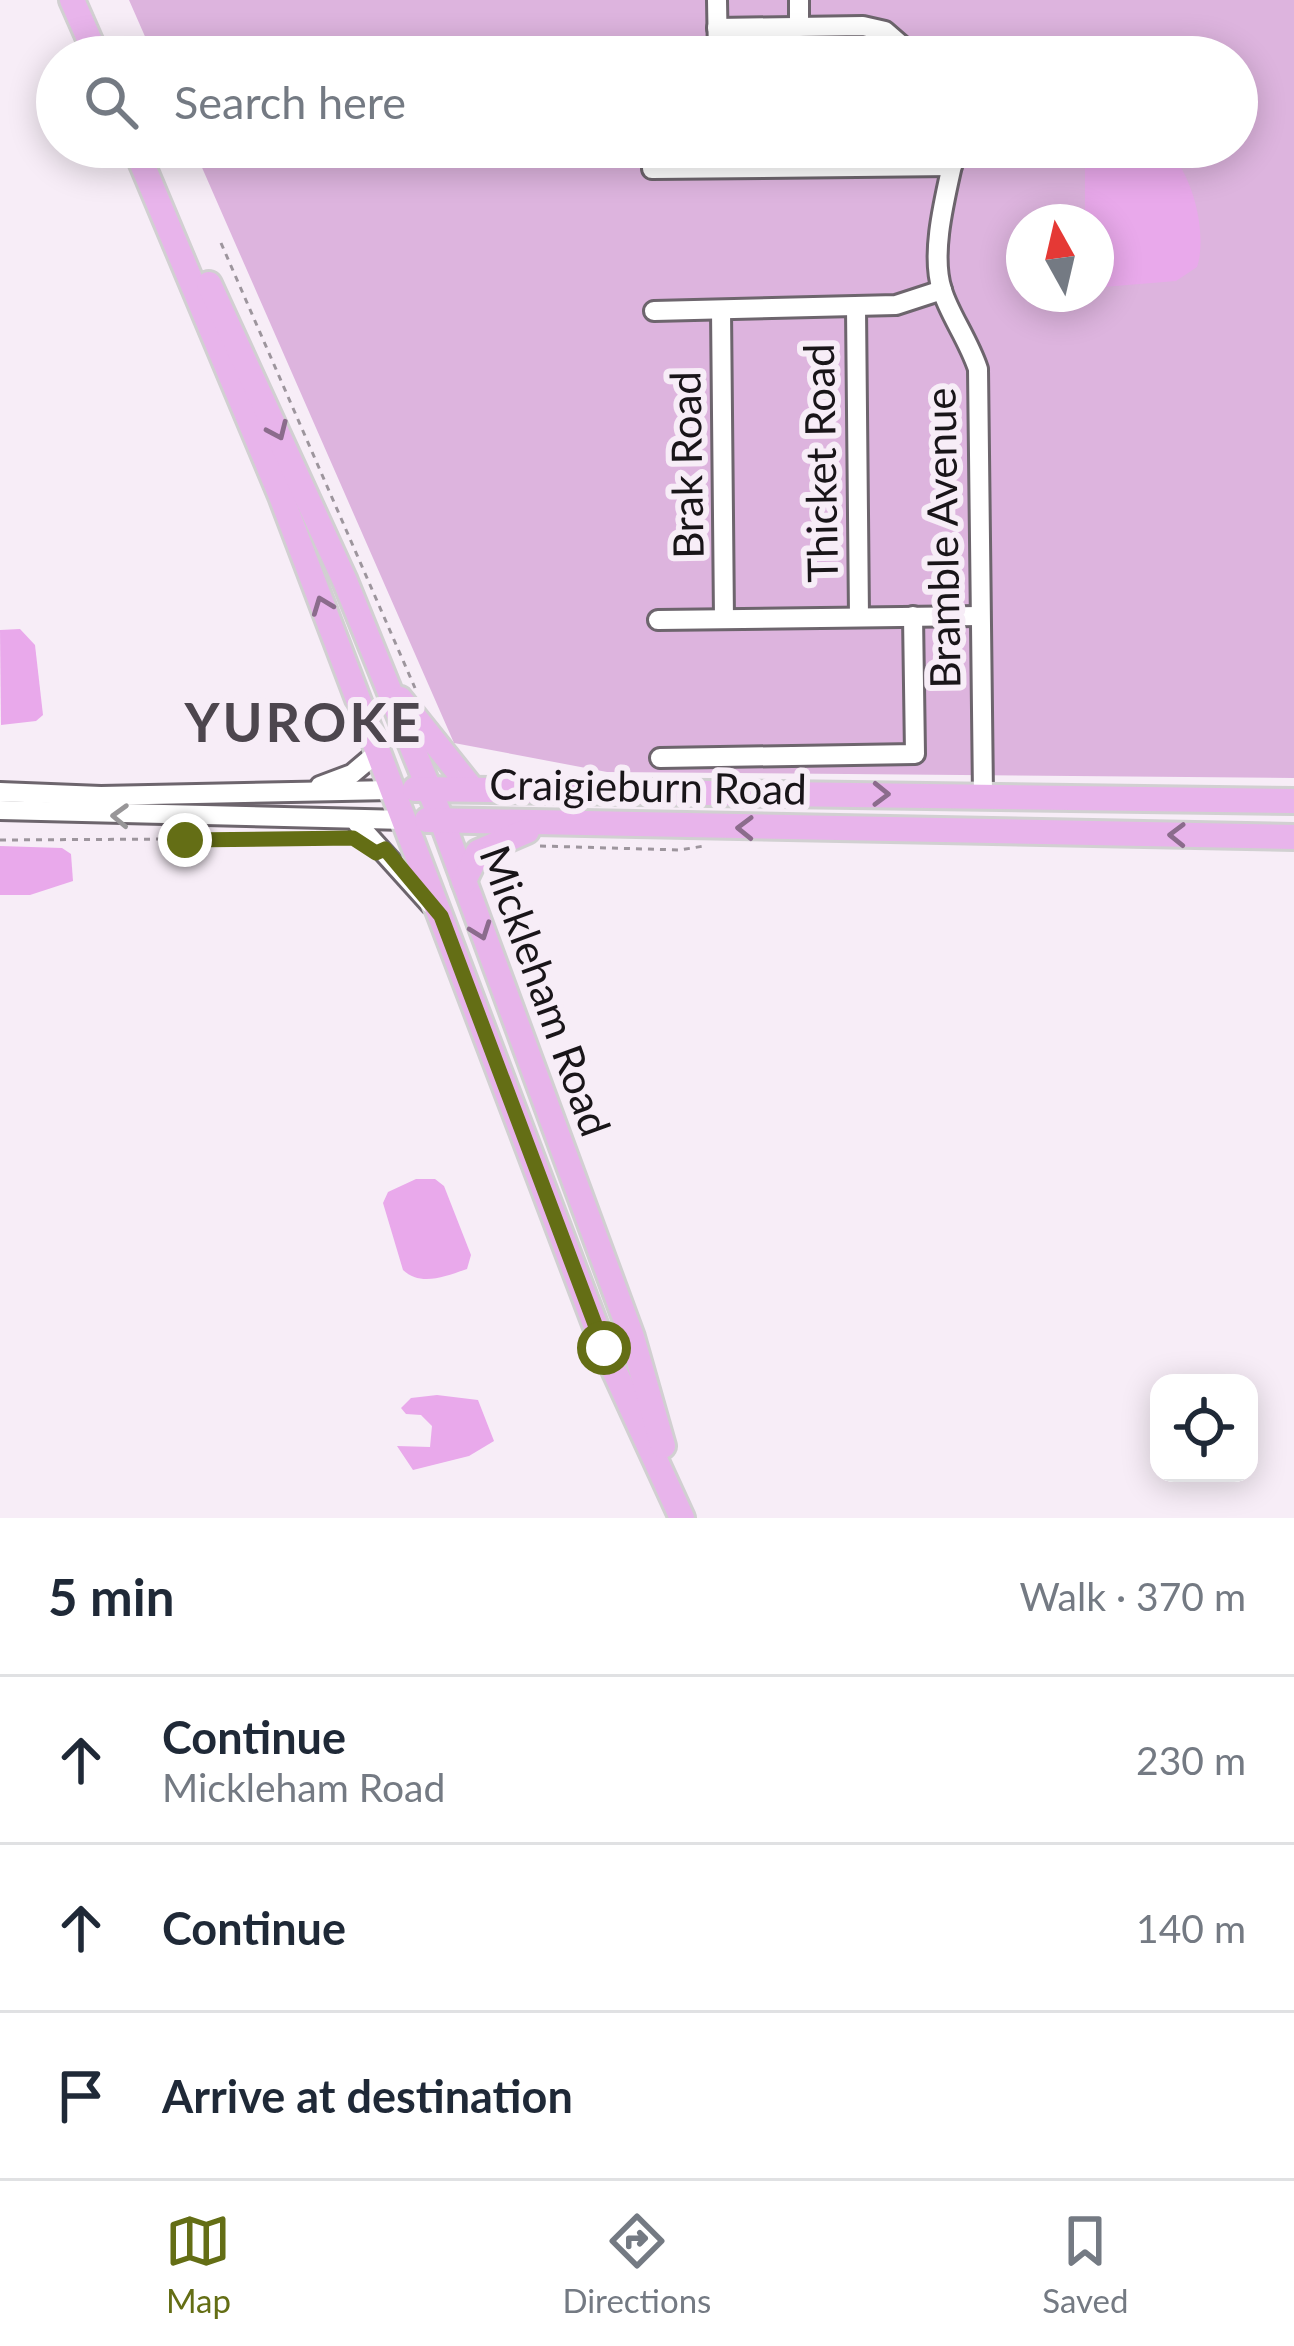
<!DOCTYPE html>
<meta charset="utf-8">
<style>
body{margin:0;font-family:Lato,sans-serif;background:#f6f6f7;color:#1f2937}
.controls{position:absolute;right:36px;bottom:36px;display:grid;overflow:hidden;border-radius:24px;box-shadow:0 6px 30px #0003}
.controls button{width:108px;height:108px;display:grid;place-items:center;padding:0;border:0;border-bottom:3px solid #e0e1e3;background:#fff;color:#1f2937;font:60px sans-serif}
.compass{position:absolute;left:1006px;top:204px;width:108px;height:108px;border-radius:50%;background:#fff;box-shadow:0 6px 30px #0003;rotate:352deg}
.stop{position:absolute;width:36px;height:36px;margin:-27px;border:9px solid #646e15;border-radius:50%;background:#fff}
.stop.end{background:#646e15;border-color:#fff;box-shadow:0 3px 12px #0008}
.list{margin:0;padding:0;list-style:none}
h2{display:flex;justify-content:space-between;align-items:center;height:156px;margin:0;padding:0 48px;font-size:51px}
h2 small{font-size:39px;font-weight:400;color:#747a83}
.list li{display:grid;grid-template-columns:78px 1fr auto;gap:36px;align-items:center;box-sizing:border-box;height:168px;padding:0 48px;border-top:3px solid #e0e1e3}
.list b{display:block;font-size:45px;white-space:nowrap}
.list p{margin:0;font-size:39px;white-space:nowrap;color:#747a83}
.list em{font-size:39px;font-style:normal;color:#747a83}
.icon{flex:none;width:66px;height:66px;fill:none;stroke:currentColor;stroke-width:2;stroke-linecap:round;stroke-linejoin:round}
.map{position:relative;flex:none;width:1294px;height:1518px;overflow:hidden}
.search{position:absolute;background:#fff;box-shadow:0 6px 30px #0003;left:36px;right:36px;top:36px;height:132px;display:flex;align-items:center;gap:30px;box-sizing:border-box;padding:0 42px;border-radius:66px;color:#747a83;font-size:45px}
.sheet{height:660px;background:#fff}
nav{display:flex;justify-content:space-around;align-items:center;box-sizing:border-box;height:168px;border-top:3px solid #e0e1e3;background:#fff;font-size:33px;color:#747a83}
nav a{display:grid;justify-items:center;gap:6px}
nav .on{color:#646e15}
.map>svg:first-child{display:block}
.green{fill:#ddb4de;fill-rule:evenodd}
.water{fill:#e9a9eb}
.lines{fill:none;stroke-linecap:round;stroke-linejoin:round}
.minor-casing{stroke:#6d656d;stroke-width:24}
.major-casing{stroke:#d1d0d1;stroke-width:30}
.path{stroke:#9d959d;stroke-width:3;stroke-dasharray:6 6;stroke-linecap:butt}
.minor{stroke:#fff;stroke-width:18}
.major{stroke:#e8b4eb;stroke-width:24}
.oneway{stroke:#8b6c8c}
.oneway2{stroke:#989698}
.route{stroke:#646e15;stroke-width:15}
.labels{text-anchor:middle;stroke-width:12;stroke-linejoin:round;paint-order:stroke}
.street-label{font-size:42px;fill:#191519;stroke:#f7edf7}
.district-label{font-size:54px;font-weight:bold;letter-spacing:3px;fill:#4d464e;stroke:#f7edf7}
</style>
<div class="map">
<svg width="1294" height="1518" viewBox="0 0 1294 1518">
<rect width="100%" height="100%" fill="#f7edf7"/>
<path class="green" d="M129 0H1294V778L607 772 454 743 193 147H1237V57H154ZM1024 222H1096V294H1024Z"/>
<g class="water">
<path d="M1153 153 1175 159C1195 184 1207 237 1197 267L1176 281 1103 287 1096 281V222H1085V167L1099 159Z"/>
<polygon points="20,629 35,645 43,715 36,721 1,725 0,630"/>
<polygon points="0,846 62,848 71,854 73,881 30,895 0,895"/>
<path d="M416 1179H435L444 1186 471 1255 467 1269C446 1276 421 1287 403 1270L383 1203 388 1192Z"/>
<polygon points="437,1395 478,1400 494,1441 469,1456 413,1470 397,1446 430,1447 432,1426 421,1415 406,1414 401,1408 411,1398"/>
</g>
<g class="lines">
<defs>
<g id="minor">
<polyline points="717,0 718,57"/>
<polyline points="799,0 799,27"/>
<polyline points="717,28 863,26 885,31 915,57"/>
<path d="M956 147C948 187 929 250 942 290 949 314 968 339 978 369L983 795"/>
<polyline points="652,169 952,166"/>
<polyline points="856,308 859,617"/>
<polyline points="721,310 724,619"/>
<polyline points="654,311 896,305 942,290"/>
<polyline points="658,620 980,616"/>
<polyline points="660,758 915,754 913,616"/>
<polyline points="320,786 352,774 378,752"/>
<polyline points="0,792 101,796 392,790"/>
<polyline points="0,810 405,820"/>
<polyline points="357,823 430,904"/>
</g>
<g id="major">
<polyline points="72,0 97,57"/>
<polyline points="135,147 281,496 604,1348 682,1518"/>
<polyline points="209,284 345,581 442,821 632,1337 663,1446"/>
<polyline points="400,699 472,789"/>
<polyline points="415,789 1294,801"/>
<polyline points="427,820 1294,837"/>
<polyline points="464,881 478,852 527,831"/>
</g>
</defs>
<use href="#minor" class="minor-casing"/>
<use href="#major" class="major-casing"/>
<g class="path">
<polyline points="221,243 415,688"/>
<polyline points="0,840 350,838"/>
<polyline points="540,846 680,850 704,846"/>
</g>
<use href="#minor" class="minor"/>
<use href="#major" class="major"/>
</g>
<defs><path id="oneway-chevron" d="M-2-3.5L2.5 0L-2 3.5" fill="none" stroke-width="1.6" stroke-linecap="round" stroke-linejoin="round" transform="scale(3)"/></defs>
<g class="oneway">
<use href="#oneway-chevron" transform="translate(278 431) rotate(66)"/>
<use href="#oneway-chevron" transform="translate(322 605) rotate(-111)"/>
<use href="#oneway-chevron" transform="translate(881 794) rotate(1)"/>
<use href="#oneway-chevron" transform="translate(745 828) rotate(-179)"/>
<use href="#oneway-chevron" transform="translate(1177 835) rotate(-179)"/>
<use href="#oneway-chevron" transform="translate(481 931) rotate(70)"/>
</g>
<use class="oneway2" href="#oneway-chevron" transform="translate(120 816) rotate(-178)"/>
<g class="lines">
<polyline class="route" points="185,840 353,838 376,853 385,849 441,916 604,1348"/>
</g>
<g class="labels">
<g class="street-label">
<text transform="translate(821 463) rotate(-91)" y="15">Thicket Road</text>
<text transform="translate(687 465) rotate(-91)" y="15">Brak Road</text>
<text transform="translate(943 538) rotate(-91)" y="15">Bramble Avenue</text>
<text transform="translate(648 787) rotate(1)" y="15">Craigieburn Road</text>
<text transform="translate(545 991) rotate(70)" y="15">Mickleham Road</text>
</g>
<g class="district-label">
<text x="304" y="742">YUROKE</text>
</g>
</g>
</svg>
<div class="controls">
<button><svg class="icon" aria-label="locate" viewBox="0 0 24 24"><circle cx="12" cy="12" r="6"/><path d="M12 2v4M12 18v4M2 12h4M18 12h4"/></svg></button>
</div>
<svg class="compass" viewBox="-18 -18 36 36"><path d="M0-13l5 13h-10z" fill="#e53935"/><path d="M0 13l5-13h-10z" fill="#747a83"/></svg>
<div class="stop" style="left:604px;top:1348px"></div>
<div class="stop end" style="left:185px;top:840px"></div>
<div class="search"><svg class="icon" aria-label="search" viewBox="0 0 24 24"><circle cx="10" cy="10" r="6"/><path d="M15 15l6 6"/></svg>Search here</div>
</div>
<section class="sheet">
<h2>5 min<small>Walk · 370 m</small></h2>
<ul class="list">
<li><svg class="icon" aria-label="ahead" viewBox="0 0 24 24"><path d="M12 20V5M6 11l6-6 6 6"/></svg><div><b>Continue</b><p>Mickleham Road</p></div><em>230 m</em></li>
<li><svg class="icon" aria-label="ahead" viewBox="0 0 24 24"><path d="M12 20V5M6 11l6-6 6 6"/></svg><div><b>Continue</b></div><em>140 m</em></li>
<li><svg class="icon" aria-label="arrive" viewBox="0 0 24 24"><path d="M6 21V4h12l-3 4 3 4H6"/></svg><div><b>Arrive at destination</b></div></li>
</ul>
</section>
<nav>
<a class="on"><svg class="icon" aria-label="map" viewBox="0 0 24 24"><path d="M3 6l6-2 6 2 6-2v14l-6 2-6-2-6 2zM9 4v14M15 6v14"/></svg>Map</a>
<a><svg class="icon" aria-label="directions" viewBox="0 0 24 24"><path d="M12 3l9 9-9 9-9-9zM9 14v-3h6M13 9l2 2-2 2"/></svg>Directions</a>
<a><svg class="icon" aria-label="saved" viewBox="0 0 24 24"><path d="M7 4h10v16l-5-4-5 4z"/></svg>Saved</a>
</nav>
